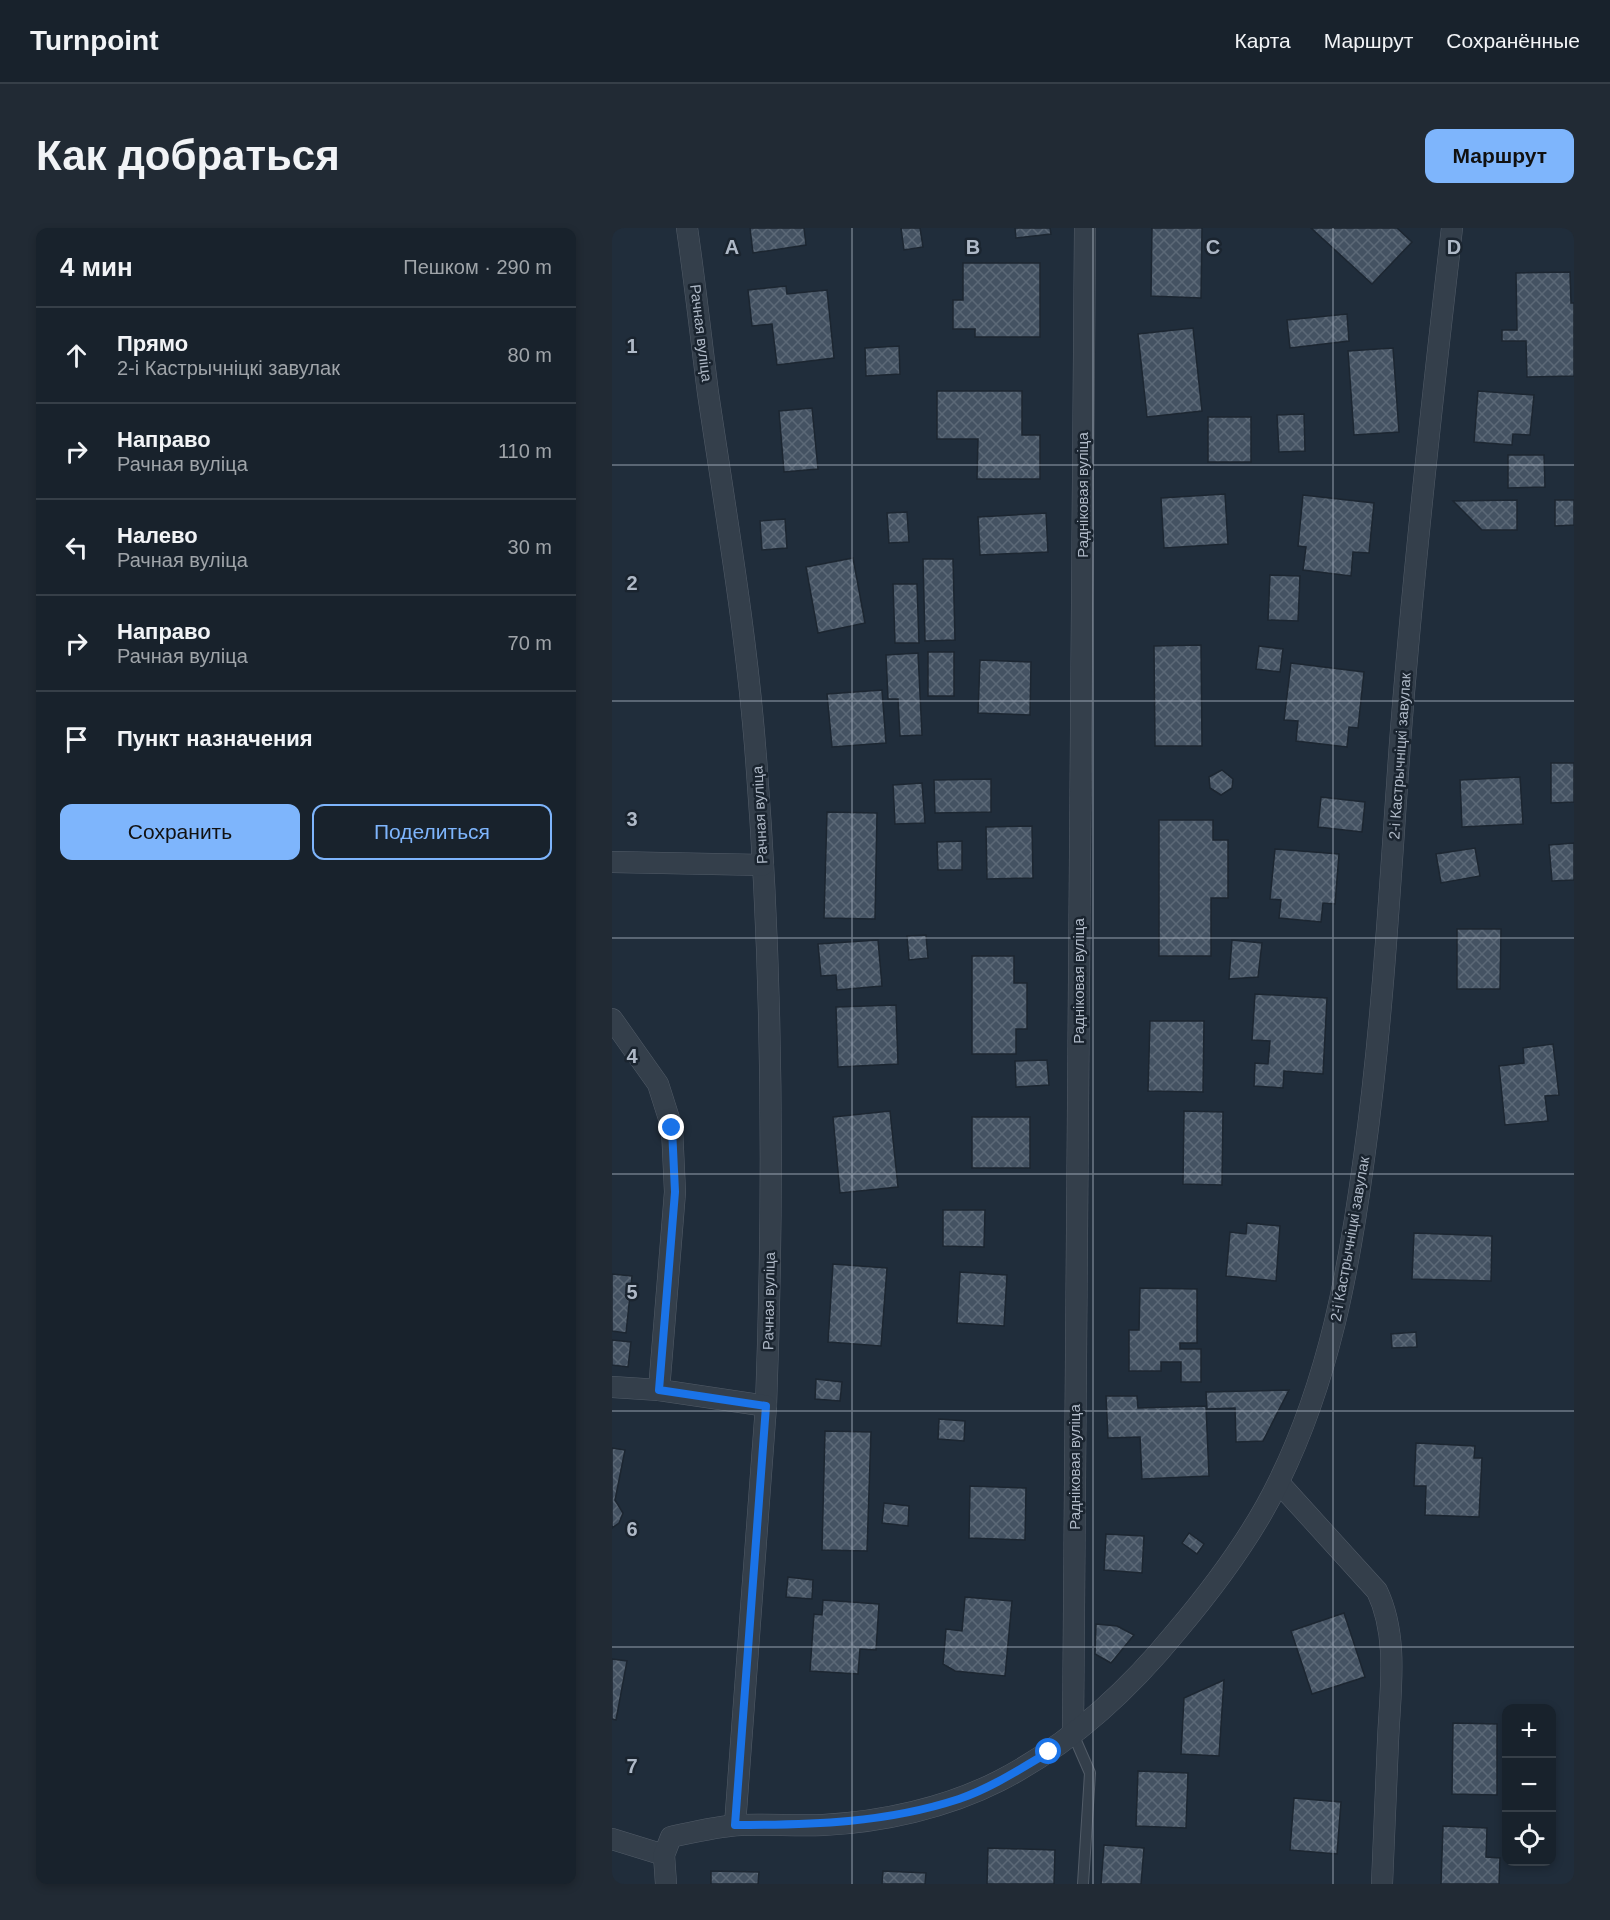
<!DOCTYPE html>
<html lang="ru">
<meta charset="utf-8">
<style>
body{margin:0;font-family:Arial,sans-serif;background:#212a34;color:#f1f3f6}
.controls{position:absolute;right:18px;bottom:18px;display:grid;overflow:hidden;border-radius:12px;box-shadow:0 3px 9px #0003}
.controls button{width:54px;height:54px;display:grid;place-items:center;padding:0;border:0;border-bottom:2px solid #363f48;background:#18222c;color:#f1f3f6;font:30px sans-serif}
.stop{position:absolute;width:18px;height:18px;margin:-14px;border:4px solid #1a73e8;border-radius:50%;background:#fff}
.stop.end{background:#1a73e8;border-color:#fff;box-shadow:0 2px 6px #0008}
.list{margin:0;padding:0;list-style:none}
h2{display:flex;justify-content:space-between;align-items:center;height:78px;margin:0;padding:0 24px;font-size:26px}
h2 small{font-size:20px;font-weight:400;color:#9fa4a9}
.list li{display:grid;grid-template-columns:39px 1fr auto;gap:18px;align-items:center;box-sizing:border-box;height:96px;padding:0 24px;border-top:2px solid #363f48}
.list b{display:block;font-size:22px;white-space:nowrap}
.list p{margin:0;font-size:20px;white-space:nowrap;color:#9fa4a9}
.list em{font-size:20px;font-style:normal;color:#9fa4a9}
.actions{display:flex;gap:12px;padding:18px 24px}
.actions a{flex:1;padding:14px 0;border:2px solid #7eb5fc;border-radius:12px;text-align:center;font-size:21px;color:#7eb5fc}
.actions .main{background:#7eb5fc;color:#111}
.icon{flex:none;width:33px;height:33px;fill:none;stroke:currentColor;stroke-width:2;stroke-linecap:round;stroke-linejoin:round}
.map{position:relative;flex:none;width:962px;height:1656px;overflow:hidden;border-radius:12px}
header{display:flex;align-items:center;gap:36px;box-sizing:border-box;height:84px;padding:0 30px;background:#18222c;border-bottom:2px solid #363f48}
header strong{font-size:28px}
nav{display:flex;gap:33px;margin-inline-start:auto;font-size:21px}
.intro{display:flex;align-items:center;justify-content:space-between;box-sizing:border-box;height:144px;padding:0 36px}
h1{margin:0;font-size:42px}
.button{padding:15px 27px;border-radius:12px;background:#7eb5fc;color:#111;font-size:21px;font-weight:700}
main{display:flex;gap:36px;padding:0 36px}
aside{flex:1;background:#18222c;border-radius:12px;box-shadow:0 3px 9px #0003}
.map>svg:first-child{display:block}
.building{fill:url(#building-cross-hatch);stroke:#1c2631;stroke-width:1.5}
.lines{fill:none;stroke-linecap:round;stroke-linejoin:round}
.lane-casing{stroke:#525c68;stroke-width:12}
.street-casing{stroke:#525c68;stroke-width:22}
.lane{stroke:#343f4b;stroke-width:10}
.street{stroke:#343f4b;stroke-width:21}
.route{stroke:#1a73e8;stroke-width:8}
.grid{fill:none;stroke:#afb9c7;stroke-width:1.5;stroke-opacity:0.55}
.labels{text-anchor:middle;stroke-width:5;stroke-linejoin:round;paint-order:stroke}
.street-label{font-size:15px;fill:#afb9c7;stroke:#1a242f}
.grid-label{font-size:20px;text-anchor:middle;font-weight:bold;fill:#afb9c7;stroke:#1a242f;stroke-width:5;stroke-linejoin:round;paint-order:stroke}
</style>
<header>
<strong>Turnpoint</strong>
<nav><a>Карта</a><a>Маршрут</a><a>Сохранённые</a></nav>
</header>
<div class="intro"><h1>Как добраться</h1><a class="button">Маршрут</a></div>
<main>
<aside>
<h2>4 мин<small>Пешком · 290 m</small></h2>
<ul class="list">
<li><svg class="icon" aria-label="ahead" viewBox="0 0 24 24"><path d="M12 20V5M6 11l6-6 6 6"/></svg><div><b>Прямо</b><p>2-і Кастрычніцкі завулак</p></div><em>80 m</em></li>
<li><svg class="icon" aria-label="right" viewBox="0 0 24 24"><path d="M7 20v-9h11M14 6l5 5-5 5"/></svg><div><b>Направо</b><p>Рачная вуліца</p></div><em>110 m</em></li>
<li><svg class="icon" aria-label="left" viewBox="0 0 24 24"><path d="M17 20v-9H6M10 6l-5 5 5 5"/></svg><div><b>Налево</b><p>Рачная вуліца</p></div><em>30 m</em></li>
<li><svg class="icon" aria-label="right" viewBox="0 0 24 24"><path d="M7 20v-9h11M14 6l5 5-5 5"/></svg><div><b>Направо</b><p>Рачная вуліца</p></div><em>70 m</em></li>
<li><svg class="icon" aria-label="arrive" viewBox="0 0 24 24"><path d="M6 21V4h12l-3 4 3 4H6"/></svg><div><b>Пункт назначения</b></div></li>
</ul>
<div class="actions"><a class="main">Сохранить</a><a>Поделиться</a></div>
</aside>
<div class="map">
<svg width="962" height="1656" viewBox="0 0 962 1656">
<defs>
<pattern id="building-cross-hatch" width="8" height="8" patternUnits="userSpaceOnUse" patternTransform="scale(1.5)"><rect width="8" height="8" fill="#445262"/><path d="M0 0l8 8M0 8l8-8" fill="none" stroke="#5c6977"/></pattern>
</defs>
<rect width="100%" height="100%" fill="#202d3b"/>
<g class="building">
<polygon points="138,0 192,0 194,17 141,25"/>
<polygon points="289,0 308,0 311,19 292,22"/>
<polygon points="403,0 438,0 439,6 404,10"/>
<polygon points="540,0 590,0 589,70 539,68"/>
<polygon points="699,0 785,0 800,14 760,56"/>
<polygon points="351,35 428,35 428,109 363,109 363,101 341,101 341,72 351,72"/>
<polygon points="958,44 959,75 962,75 962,148 915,149 914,113 890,113 890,102 905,102 904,45"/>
<polygon points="174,58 175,66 215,62 222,130 165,137 160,96 140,98 136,62"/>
<polygon points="735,86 737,113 678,120 675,92"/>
<polygon points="581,100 590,183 535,189 526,106"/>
<polygon points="287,118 288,146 254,148 253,120"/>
<polygon points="781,120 787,204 742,207 736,123"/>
<polygon points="325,163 410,163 410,207 428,207 428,251 365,251 366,211 325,211"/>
<polygon points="866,163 922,167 918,207 901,206 900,217 862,214"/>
<polygon points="200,180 206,241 172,244 167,183"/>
<polygon points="692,186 693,223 667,224 665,187"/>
<rect x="596" y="189" width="43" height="45"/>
<polygon points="896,227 932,227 933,259 896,260"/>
<polygon points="613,266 616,316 552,320 549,270"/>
<polygon points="691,267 762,275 757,325 741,324 739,348 691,342 694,319 686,318"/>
<polygon points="905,272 905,302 870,302 841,273"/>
<polygon points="943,272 962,272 962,297 943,298"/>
<polygon points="295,284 297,314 277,315 275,285"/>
<polygon points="434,285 436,324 368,327 366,289"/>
<polygon points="173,291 175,320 150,322 148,293"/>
<polygon points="241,330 253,395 206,405 194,339"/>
<polygon points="311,331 341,331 343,412 313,413"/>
<polygon points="658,347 688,348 686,393 656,392"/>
<polygon points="281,356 305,356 307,415 283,415"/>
<polygon points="589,417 590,518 543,518 542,418"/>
<polygon points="647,418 671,421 668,444 644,441"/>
<rect x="316" y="424" width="26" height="44"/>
<polygon points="306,425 310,507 288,508 286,471 276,471 274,427"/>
<polygon points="368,432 419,434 418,487 366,485"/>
<polygon points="679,435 752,444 746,500 737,499 735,519 684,513 686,493 672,492"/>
<polygon points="270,462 274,515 220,519 215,466"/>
<polygon points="939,535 962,535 962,574 939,575"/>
<polygon points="610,542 621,551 620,560 609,567 598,560 597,549"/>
<polygon points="908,549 911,596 850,599 848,552"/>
<polygon points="379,551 379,584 323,585 322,552"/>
<polygon points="310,555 313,595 283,596 281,557"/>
<polygon points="709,569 753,574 750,604 706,599"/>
<polygon points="215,584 265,585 263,691 212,690"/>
<polygon points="547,592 601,592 601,612 616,612 616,670 599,670 599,728 547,728"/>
<polygon points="420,598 421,650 375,651 374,599"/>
<polygon points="350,613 350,642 326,642 325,614"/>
<polygon points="962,615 962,652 940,653 937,617"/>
<polygon points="863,620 868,648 829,655 824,626"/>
<polygon points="663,621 727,626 723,676 711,675 709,694 667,690 669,672 658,671"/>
<polygon points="845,701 889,701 888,761 845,761"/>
<polygon points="314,707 316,730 297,732 295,708"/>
<polygon points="266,712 270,758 225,762 224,747 209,748 206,716"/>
<polygon points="620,712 650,715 646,749 617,751"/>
<polygon points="360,728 402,728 402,755 415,755 415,801 404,801 404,826 360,826"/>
<polygon points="643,766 715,770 711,846 672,843 671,860 642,858 643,835 656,836 658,813 640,812"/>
<polygon points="284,777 286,836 226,839 224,779"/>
<polygon points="538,793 592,793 591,864 536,863"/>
<polygon points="941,816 947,867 933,868 936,893 893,897 887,838 912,835 911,820"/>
<polygon points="435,832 437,857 404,859 403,833"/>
<polygon points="278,883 286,959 228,965 221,889"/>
<polygon points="572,883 611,884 610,957 571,956"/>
<rect x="360" y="889" width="58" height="51"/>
<polygon points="331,982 373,982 372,1019 331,1018"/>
<polygon points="635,995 668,998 664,1053 614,1048 618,1004 634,1006"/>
<polygon points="802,1005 880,1008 879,1053 800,1051"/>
<polygon points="221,1036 275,1040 269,1118 216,1114"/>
<polygon points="348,1044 395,1047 392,1098 345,1095"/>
<polygon points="0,1046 20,1048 14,1105 0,1103"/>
<polygon points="528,1060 585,1061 585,1115 568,1115 568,1121 589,1121 589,1154 569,1154 569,1134 549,1134 549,1143 517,1143 517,1102 527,1102"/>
<polygon points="804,1104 805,1119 780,1120 779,1106"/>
<polygon points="0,1112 19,1114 16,1139 0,1137"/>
<polygon points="204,1151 230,1154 228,1173 203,1171"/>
<polygon points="677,1162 651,1213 624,1214 623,1180 595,1181 594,1164"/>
<polygon points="494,1168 525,1168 526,1180 594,1178 597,1248 530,1251 528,1209 496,1210"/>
<polygon points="327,1191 353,1193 352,1213 326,1211"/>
<polygon points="213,1203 259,1204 255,1323 210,1322"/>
<polygon points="804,1215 863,1218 862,1230 870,1230 867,1289 813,1287 814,1258 802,1258"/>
<polygon points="0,1220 13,1222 3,1272 11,1285 7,1295 0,1300"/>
<polygon points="358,1258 414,1260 413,1312 357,1310"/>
<polygon points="272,1275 297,1278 296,1298 270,1295"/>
<polygon points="577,1305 592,1316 585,1326 570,1315"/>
<polygon points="494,1306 532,1308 530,1345 492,1342"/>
<polygon points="176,1349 201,1352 200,1371 174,1369"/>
<polygon points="353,1369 400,1373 393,1448 343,1443 331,1436 334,1401 350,1403"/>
<polygon points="211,1372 267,1376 264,1422 248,1421 246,1446 198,1443 202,1386 210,1387"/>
<polygon points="732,1385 753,1449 700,1466 679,1403"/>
<polygon points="484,1396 505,1398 522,1407 499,1435 483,1426"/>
<polygon points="0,1431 15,1433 4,1492 0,1491"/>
<polygon points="612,1452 607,1528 569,1526 572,1470"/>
<polygon points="841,1495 885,1496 885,1567 840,1566"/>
<polygon points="526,1543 576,1545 574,1600 524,1598"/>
<polygon points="682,1570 729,1574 725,1626 678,1622"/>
<polygon points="831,1598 875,1600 874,1629 888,1630 887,1656 829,1656"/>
<polygon points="492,1617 532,1620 529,1656 489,1656"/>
<polygon points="376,1620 443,1622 442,1656 375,1656"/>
<polygon points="99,1643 147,1644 146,1656 99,1656"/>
<polygon points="271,1643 314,1645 313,1656 270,1656"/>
</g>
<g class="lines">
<defs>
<polyline id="lane" points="461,1506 478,1545 471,1656"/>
<g id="street">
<path d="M75 0C83 55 89 110 96 165 114 287 135 408 144 530 161 745 162 963 154 1178"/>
<polyline points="0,634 151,637"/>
<polyline points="0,791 46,856 60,900 63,964 47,1162 154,1178 123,1597"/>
<polyline points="0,1159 47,1162"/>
<path d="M667 1255 765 1363C787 1409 778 1464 776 1513 774 1561 772 1608 770 1656"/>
<polyline points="461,1506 473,0"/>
<polyline points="0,1611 52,1627"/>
<path d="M54 1656 52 1627 59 1609C82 1604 106 1598 129 1597 156 1596 184 1598 211 1597 270 1594 334 1580 387 1553 457 1517 515 1464 564 1404 603 1358 641 1307 667 1253 717 1151 737 1042 752 930 771 793 778 654 788 515 801 343 820 172 840 0"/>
</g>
</defs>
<use href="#lane" class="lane-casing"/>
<use href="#street" class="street-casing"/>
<use href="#lane" class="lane"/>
<use href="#street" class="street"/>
</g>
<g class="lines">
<path class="route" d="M60 900 63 964 47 1162 154 1178 123 1597C200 1597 274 1595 347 1571 379 1560 408 1541 437 1524"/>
</g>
<path class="grid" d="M240 0V1656M481 0V1656M721 0V1656M0 237H962M0 473H962M0 710H962M0 946H962M0 1183H962M0 1419H962"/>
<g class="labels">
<g class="street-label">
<text transform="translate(89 105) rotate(83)" y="5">Рачная вуліца</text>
<text transform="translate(471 267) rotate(-90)" y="5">Радніковая вуліца</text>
<text transform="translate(788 528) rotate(-86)" y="5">2-і Кастрычніцкі завулак</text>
<text transform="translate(148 587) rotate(-93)" y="5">Рачная вуліца</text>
<text transform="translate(467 753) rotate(-90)" y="5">Радніковая вуліца</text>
<text transform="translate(738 1011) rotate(-80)" y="5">2-і Кастрычніцкі завулак</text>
<text transform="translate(157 1073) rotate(-89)" y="5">Рачная вуліца</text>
<text transform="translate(463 1239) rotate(-90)" y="5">Радніковая вуліца</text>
</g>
</g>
<g class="grid-label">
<text x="120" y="26">A</text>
<text x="361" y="26">B</text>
<text x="601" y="26">C</text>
<text x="842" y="26">D</text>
<text x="20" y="125">1</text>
<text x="20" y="362">2</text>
<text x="20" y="598">3</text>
<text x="20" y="835">4</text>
<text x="20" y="1071">5</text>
<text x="20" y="1308">6</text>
<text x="20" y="1545">7</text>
</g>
</svg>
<div class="controls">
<button>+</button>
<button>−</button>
<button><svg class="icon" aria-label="locate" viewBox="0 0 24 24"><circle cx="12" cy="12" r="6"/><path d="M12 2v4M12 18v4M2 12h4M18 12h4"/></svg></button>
</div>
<div class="stop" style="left:437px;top:1524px"></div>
<div class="stop end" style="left:60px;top:900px"></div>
</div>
</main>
